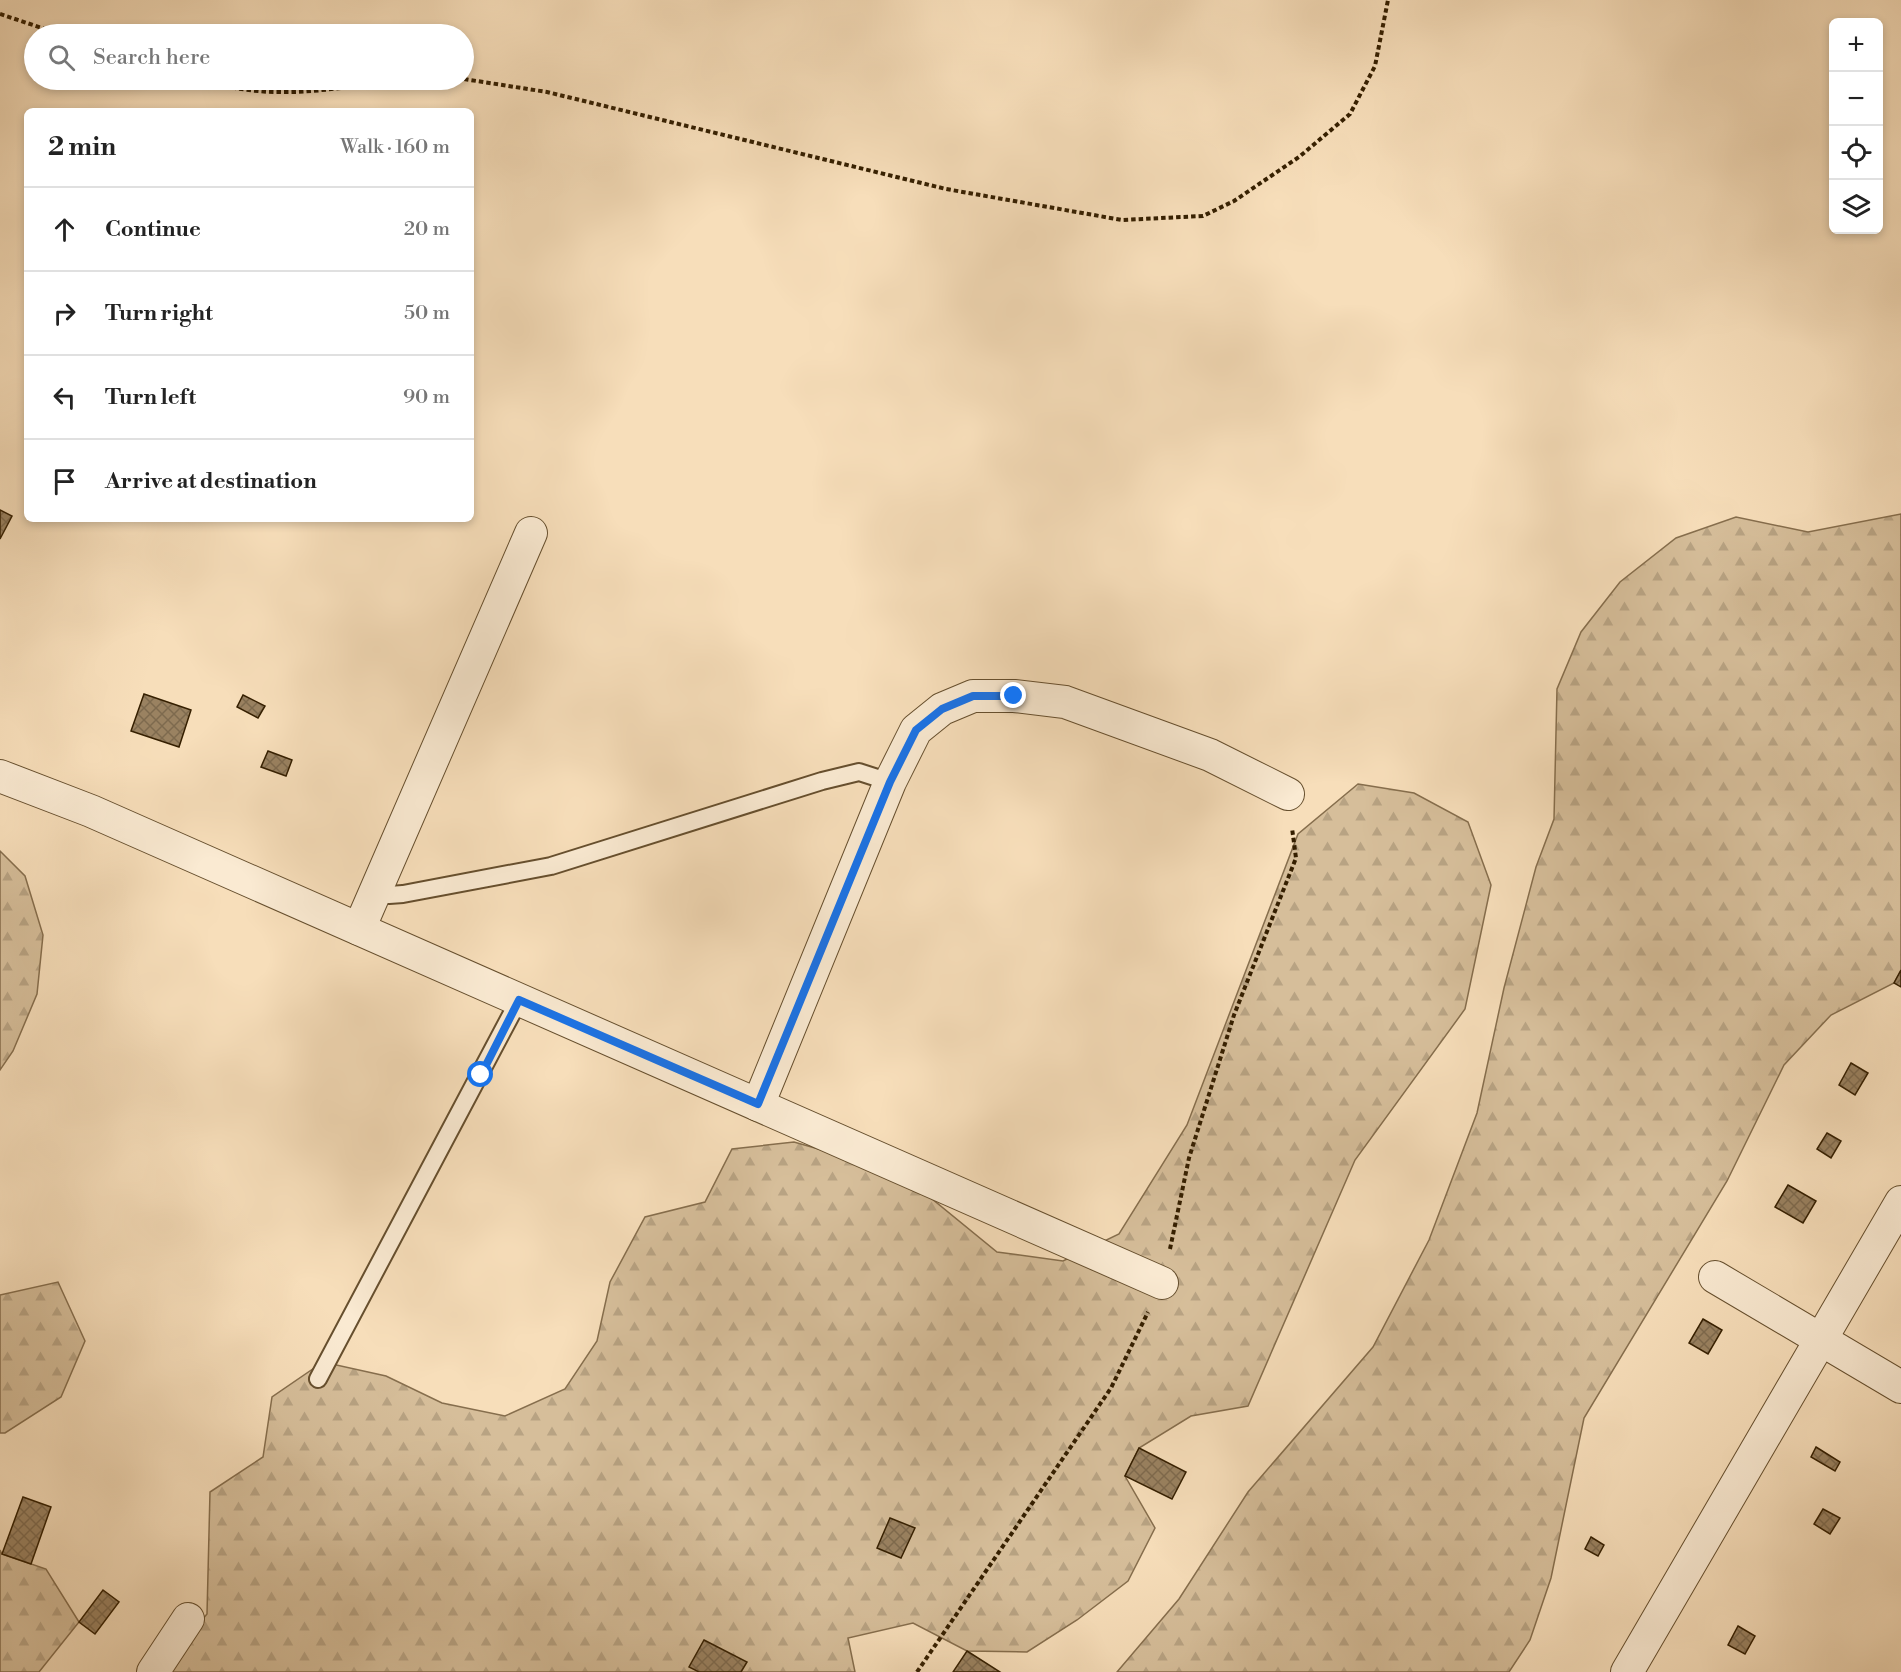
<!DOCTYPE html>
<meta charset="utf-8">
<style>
body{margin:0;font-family:"Libre Bodoni",serif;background:#f6f6f6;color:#222}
.controls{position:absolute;right:18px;top:18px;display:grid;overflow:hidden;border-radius:9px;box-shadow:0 3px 9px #0003}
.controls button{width:54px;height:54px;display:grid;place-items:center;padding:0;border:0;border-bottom:2px solid #e0e0e0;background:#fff;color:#222;font:30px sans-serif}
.stop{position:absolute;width:18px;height:18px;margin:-14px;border:4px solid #1a73e8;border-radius:50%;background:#fff}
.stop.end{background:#1a73e8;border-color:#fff;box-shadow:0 2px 6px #0008}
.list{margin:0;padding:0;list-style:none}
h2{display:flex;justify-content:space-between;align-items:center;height:78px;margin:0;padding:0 24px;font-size:26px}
h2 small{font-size:20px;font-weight:400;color:#767676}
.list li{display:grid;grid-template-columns:39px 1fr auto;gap:18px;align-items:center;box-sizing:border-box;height:84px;padding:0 24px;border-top:2px solid #e0e0e0}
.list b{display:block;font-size:22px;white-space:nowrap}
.list em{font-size:20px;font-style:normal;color:#767676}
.icon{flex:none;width:33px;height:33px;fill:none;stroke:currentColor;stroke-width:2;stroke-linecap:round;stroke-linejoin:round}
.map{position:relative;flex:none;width:1901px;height:1672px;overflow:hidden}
.search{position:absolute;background:#fff;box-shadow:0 3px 9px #0003;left:24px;top:24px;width:450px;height:66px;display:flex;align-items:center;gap:15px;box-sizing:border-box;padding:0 21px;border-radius:33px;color:#767676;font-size:22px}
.panel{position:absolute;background:#fff;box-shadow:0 3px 9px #0003;left:24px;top:108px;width:450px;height:414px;border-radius:9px}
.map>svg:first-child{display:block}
.forest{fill:url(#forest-firs);stroke:#866e4d;stroke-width:1.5}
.building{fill:url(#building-cross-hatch);stroke:#351f00;stroke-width:1.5}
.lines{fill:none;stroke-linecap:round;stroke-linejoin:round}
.lane-casing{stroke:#664f2e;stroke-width:20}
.street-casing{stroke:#664f2e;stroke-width:34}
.path{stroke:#351f00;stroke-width:4;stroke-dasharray:4.5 3;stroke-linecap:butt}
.lane{stroke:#faead2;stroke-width:16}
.street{stroke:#faead2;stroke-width:32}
.route{stroke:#1a73e8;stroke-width:8}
</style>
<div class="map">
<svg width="1901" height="1672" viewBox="0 0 1901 1672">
<defs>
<pattern id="forest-firs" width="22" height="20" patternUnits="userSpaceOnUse" patternTransform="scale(1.5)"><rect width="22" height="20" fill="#d6be9a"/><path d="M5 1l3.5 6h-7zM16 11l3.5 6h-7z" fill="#b8a383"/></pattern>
<pattern id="building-cross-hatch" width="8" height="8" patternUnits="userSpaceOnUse" patternTransform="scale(1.5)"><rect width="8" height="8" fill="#9a8261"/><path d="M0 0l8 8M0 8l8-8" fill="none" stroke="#7e6a4e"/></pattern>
</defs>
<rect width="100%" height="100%" fill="#f7deba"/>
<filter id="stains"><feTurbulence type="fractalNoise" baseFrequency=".00333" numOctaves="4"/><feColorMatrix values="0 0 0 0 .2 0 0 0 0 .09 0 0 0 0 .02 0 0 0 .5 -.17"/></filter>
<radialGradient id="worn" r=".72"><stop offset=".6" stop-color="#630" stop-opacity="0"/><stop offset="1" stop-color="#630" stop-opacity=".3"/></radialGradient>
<g class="forest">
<polygon points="1901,514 1901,970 1894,983 1831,1015 1784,1065 1727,1181 1584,1418 1551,1578 1530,1640 1509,1672 1117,1672 1179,1599 1248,1492 1373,1347 1429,1240 1477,1113 1504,988 1536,867 1554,819 1557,689 1581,632 1620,582 1676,538 1736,517 1808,532"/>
<polygon points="1358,784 1414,793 1468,822 1491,885 1465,1009 1355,1160 1248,1406 1191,1416 1139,1448 1125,1476 1155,1528 1128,1581 1077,1620 1027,1652 967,1651 913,1623 848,1638 855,1672 156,1672 165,1664 207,1614 210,1492 263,1457 272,1397 323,1362 386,1376 442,1403 505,1416 565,1389 597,1341 610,1282 645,1217 705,1202 732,1149 794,1142 899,1172 997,1252 1063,1261 1119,1234 1187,1125 1298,834"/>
<polygon points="0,851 25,876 43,935 37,994 13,1051 0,1070"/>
<polygon points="58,1282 85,1341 61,1397 5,1433 0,1433 0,1295"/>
<polygon points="0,1550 2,1554 46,1569 79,1622 39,1672 0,1672"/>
</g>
<g class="building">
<polygon points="0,510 12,516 0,539"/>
<polygon points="144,694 191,710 179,747 131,731"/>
<polygon points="243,695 265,706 258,718 237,707"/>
<polygon points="268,751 292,760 286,776 261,767"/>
<polygon points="1901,970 1901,987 1894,983"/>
<polygon points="1851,1063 1868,1073 1855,1095 1839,1085"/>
<polygon points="1827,1133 1841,1141 1831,1158 1817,1149"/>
<polygon points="1788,1185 1816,1201 1803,1223 1775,1207"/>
<polygon points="1703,1319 1722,1330 1708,1354 1689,1343"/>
<polygon points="1816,1447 1840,1462 1835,1471 1811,1457"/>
<polygon points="1139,1448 1186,1472 1172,1499 1125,1476"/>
<polygon points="23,1497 51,1507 31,1564 2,1554"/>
<polygon points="1823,1509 1840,1518 1830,1534 1814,1524"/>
<polygon points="890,1518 915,1528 901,1558 877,1548"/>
<polygon points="1591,1537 1604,1545 1598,1556 1585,1549"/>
<polygon points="103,1590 119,1602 95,1634 79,1622"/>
<polygon points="1738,1626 1755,1636 1745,1654 1728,1645"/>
<polygon points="704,1640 747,1662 741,1672 699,1672 689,1667"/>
<polygon points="967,1651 1000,1672 953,1672"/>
</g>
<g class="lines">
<defs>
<g id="lane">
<polyline points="375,891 389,895 403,894 551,866 822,781 859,772 890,782"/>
<polyline points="318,1379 519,1000"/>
</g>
<g id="street">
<polyline points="0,776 91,811 1162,1283"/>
<polyline points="359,929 531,533"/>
<polyline points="758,1105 890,782 916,730 942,709 973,696 1014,696 1065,702 1210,755 1288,794"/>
<polyline points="1715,1277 1901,1387"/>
<polyline points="153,1672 188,1619"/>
<polyline points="1627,1672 1901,1202"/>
</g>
</defs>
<use href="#lane" class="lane-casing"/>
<use href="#street" class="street-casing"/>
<g class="path">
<polyline points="0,14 60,34"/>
<polyline points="464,79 547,92 946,189 1122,220 1203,216 1234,201 1299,157 1350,114 1375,66 1388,0"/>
<path d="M195 80C222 86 250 92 278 92 318 93 358 85 398 80"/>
<polyline points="1170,1249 1189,1158 1234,1015 1296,858 1292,828"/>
<polyline points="917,1672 1111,1388 1148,1312"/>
</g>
<use href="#lane" class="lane"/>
<use href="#street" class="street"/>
</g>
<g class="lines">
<polyline class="route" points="481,1075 519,1000 758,1104 890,782 916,730 942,709 973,696 1014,696"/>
</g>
<rect width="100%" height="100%" filter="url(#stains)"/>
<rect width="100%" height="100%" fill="url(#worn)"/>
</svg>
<div class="controls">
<button>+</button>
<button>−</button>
<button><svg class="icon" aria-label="locate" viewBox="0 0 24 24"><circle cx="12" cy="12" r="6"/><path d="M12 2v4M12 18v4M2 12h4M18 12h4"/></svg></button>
<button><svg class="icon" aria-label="layers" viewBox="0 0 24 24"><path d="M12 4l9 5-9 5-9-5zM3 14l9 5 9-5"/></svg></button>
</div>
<div class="stop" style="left:481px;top:1075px"></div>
<div class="stop end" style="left:1014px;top:696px"></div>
<div class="search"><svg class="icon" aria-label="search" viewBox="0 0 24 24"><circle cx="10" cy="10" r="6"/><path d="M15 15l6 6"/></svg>Search here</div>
<section class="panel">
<h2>2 min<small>Walk · 160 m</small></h2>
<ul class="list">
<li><svg class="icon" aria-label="ahead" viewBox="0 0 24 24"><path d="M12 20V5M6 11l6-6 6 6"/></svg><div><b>Continue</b></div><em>20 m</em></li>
<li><svg class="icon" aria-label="right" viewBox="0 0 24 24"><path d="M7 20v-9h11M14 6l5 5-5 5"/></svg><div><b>Turn right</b></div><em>50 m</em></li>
<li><svg class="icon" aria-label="left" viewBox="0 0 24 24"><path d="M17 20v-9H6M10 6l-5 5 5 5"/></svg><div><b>Turn left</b></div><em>90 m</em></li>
<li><svg class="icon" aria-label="arrive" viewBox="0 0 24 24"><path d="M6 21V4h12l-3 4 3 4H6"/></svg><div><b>Arrive at destination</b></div></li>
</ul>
</section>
</div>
